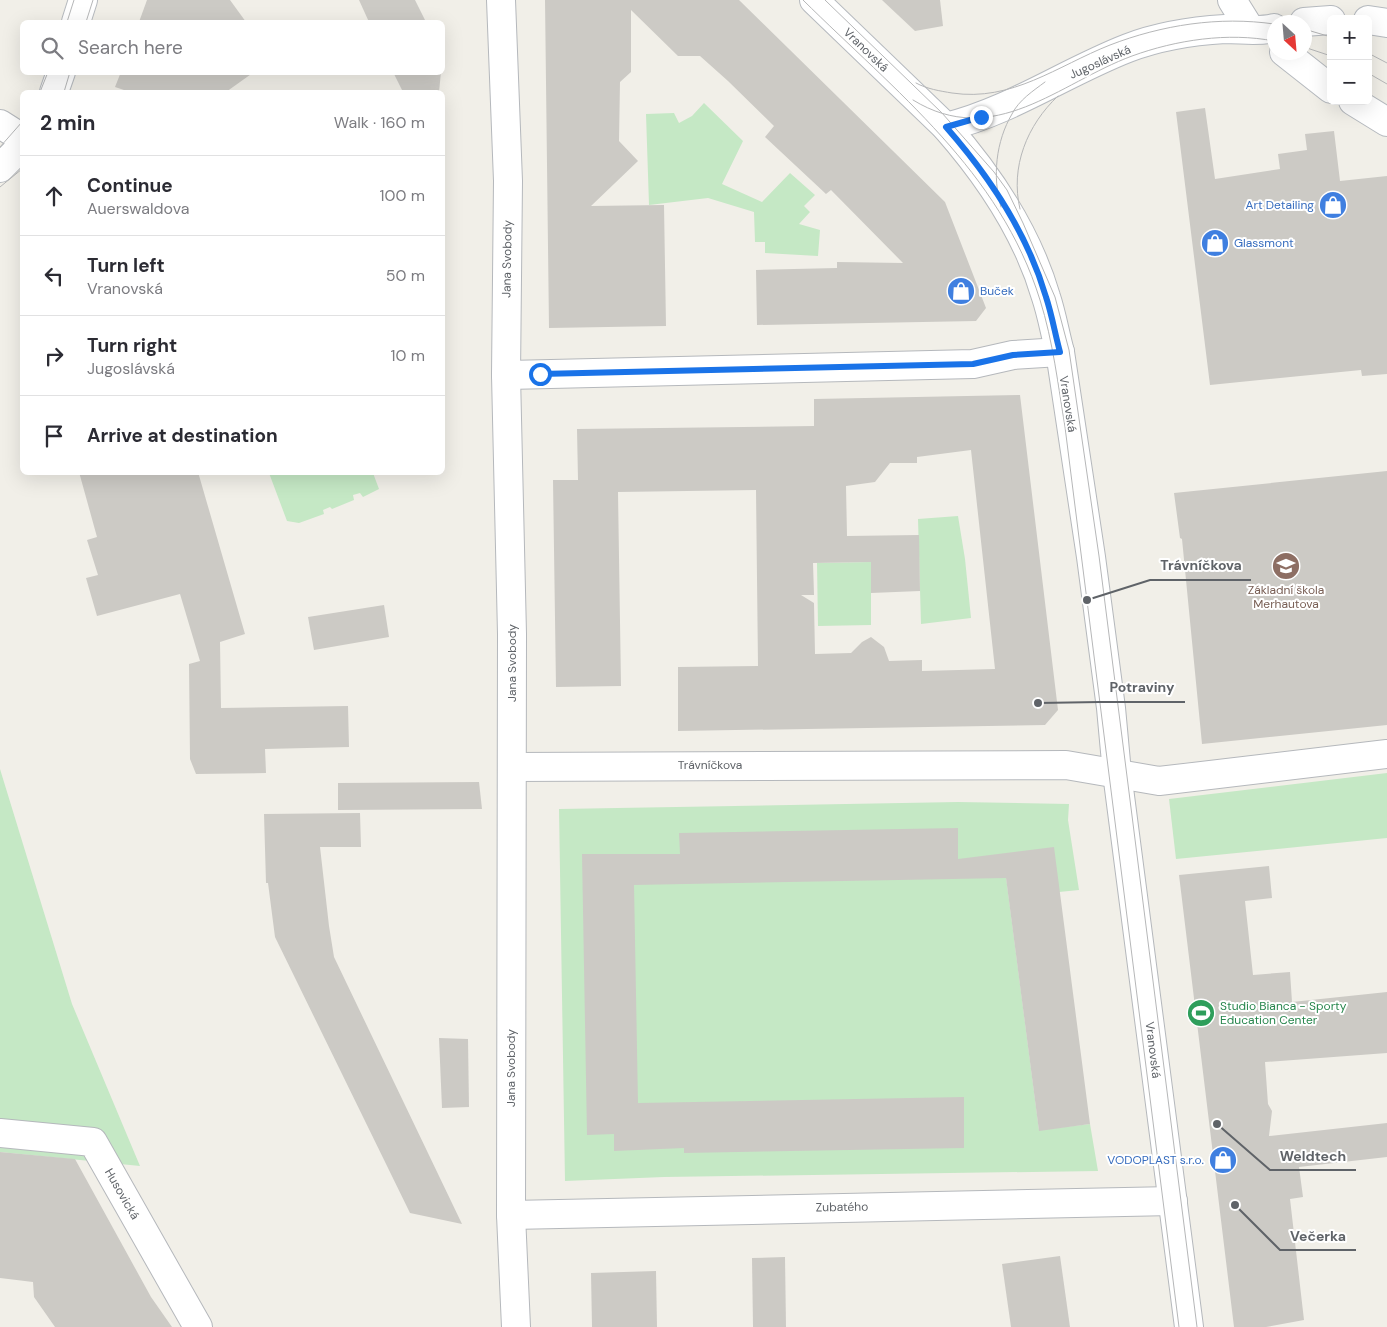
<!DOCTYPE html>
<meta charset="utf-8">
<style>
body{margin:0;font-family:"DM Sans",sans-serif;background:#f7f7f7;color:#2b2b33}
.controls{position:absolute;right:15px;top:15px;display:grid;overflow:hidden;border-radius:8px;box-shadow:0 5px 20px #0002}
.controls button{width:45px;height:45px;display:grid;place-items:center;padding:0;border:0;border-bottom:1px solid #e1e1e2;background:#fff;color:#2b2b33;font:25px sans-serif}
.compass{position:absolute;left:1267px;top:15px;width:45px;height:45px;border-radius:50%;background:#fff;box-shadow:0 5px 20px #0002;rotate:154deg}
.stop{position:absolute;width:15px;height:15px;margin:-11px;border:4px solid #1a73e8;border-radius:50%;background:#fff}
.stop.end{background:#1a73e8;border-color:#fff;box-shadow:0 1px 5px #0008}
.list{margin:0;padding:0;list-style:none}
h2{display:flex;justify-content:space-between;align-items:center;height:65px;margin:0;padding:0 20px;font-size:21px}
h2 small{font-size:16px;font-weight:400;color:#7c7c81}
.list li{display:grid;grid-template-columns:32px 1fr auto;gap:15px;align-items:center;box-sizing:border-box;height:80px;padding:0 20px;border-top:1px solid #e1e1e2}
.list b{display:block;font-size:19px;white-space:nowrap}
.list p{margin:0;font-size:16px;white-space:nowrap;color:#7c7c81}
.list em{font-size:16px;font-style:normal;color:#7c7c81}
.icon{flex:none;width:28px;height:28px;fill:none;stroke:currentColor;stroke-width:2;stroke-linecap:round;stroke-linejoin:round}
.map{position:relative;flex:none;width:1387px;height:1327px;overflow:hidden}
.search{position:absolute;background:#fff;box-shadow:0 5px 20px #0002;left:20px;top:20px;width:425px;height:55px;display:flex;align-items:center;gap:12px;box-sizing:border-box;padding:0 18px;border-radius:8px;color:#7c7c81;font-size:19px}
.panel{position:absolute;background:#fff;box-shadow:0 5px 20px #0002;left:20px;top:90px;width:425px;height:385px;border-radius:8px}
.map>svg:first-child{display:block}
.green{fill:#c5e8c5}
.building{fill:#cccac5;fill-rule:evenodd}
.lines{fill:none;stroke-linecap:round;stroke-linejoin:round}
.street-casing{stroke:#b5b8bc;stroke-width:30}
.secondary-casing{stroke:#b6babf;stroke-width:30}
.street{stroke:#fff;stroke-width:28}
.secondary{stroke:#fff;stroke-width:28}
.tram{stroke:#b6b7b8;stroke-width:1}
.route{stroke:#1a73e8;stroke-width:6}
.labels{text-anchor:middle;stroke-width:4;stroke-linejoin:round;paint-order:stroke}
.street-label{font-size:12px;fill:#5f6368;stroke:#fff}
.shop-label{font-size:12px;fill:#366cbe;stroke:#fff;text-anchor:end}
.education-label{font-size:12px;fill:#785e54;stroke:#fff}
.leisure-label{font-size:12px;fill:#27864d;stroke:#fff;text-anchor:start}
.leader{fill:none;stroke:#5f6368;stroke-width:2}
.callout-dot{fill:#5f6368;stroke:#fff;stroke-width:2}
.callout-label{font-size:14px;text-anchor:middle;font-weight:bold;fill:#5f6368;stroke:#fff;stroke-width:4;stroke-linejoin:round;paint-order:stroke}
</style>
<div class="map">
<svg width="1387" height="1327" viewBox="0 0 1387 1327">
<rect width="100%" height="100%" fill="#f1efe8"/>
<g class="green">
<polygon points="704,103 743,141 722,184 762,202 790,173 815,195 804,206 810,212 799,224 820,230 818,256 765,253 765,242 755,242 754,212 708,198 649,205 646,114 674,113 679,123 692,116"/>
<polygon points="269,473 373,473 379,489 363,497 360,493 353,495 354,500 332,509 330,507 323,510 324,514 299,523 287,521"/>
<polygon points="958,516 965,559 971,618 921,624 918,519"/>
<polygon points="871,562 871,625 818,626 817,563"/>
<polygon points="0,769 72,1004 140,1166 0,1152"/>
<polygon points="1387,773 1387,838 1176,859 1169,799"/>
<polygon points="958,802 1069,804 1068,820 1079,890 1059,892 1003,854 1039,1130 1090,1124 1098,1171 664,1177 565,1181 559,809"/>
</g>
<g class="building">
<polygon points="147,0 230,0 246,22 139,22"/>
<polygon points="359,0 415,0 426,22 369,22"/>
<polygon points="545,0 739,0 945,202 986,308 976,321 757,325 756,270 837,268 837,262 903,263 831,190 826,194 765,137 774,126 728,81 700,56 678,56 631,10 631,72 620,82 619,141 638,161 591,206 664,205 666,326 549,328"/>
<polygon points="882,0 940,0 943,26 915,31"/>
<polygon points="121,72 254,72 226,92 130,92 115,87"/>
<polygon points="393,72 441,72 439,92 403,92"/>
<polygon points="1205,108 1215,179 1280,169 1278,154 1307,150 1305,134 1334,131 1340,181 1387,176 1387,374 1362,376 1361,370 1210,385 1176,112"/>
<path d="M1020 395 1058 710 1045 725 678 731V667L758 666 756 490 618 492 621 686 556 687 553 480H578L577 429 814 426V399ZM971 450 995 669 922 671V660L889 661 884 647 871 637 862 642 851 653 815 654 814 603 801 595H814L813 563 871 562V593L920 591 919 535 847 536 846 486 875 482 890 463H917V457Z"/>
<polygon points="1387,471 1387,725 1202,744 1182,539 1180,538 1174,493"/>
<polygon points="79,472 198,472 245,634 220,642 221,708 348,706 349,747 265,749 266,773 196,774 190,759 189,664 200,661 180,594 97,616 86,578 98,575 87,540 97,537"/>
<polygon points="384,605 389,637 314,650 308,617"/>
<polygon points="479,782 482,809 338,810 338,783"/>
<polygon points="360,813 361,847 320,847 329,926 334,957 462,1224 410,1213 275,937 268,883 266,883 264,814"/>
<polygon points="958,828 958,859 1054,847 1090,1124 1039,1131 1006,878 634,885 638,1103 964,1097 964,1148 684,1153 684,1148 614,1151 614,1134 587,1135 582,854 680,854 679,833"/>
<polygon points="1269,866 1272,898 1245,901 1253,975 1290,972 1292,1002 1387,992 1387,1053 1265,1062 1268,1104 1272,1111 1269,1136 1387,1123 1387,1157 1299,1167 1303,1197 1290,1199 1304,1320 1266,1327 1234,1327 1179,875"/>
<polygon points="439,1038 468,1039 469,1107 442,1108"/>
<polygon points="0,1152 75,1159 151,1297 172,1327 55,1327 34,1297 33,1282 0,1278"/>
<polygon points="1060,1256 1070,1327 1011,1327 1002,1264"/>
<polygon points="785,1257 786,1327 753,1327 752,1258"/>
<polygon points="656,1271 657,1327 592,1327 591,1273"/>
</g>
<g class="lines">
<defs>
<g id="street">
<polyline points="501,0 508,181 506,375 512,634 511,1215 516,1327"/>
<polyline points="1232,0 1250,29"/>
<polyline points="0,124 22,138"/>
<path d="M946 127C990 177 1027 232 1046 297 1052 315 1055 334 1060 352L1091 557 1111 708 1117 773 1189 1327"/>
<polyline points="506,375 973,364 1013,355 1060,352"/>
<polyline points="512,767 1066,765 1159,781 1387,754"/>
<polyline points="0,1133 93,1142 198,1327"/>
<polyline points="511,1215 1173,1201"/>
</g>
<g id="secondary">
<path d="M814 0 946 127C1011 111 1066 72 1128 48 1159 36 1192 31 1225 29 1242 29 1258 32 1274 28"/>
<polyline points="1368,20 1387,23"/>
<polyline points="76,22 83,0"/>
<polyline points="1304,22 1331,20"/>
<polyline points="1284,52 1331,89"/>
<polyline points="54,92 61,72"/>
<polyline points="1353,101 1387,122"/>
<polyline points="0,168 22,146"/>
</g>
</defs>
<use href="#street" class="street-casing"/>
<use href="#secondary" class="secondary-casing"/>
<use href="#street" class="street"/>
<use href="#secondary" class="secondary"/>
<g class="tram">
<path d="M803 0C896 92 1000 171 1040 300 1053 341 1058 385 1065 427L1179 1327"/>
<polyline points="825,0 942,113 994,172 1007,190 1023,223 1055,297 1069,350 1099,556 1197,1327"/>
<polyline points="67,22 74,0"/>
<polyline points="86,22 93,0"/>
<polyline points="1304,29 1331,37"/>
<polyline points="1304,47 1331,56"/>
<polyline points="1368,53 1387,63"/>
<polyline points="1368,73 1387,84"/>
<path d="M916 83C927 89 940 91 952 93 1012 102 1057 66 1110 45 1162 25 1219 16 1274 24"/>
<polyline points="40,92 48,72"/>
<polyline points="64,92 70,72"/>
<path d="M913 100C994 150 1059 83 1132 56 1176 40 1228 32 1274 41"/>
<polyline points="0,147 22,122"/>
<polyline points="0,187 22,169"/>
<path d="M1001 207C992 177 996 141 1012 114 1019 100 1033 91 1045 82"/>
<path d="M1020 209C1010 167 1027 125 1058 96"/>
</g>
</g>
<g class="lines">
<path class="route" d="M540 374 973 364 1013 355 1060 352C1055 334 1052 315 1046 297 1027 232 990 177 946 127L981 117"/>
</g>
<defs>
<symbol id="shop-disc" viewBox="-11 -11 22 22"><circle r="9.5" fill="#3f7fe0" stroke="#fff"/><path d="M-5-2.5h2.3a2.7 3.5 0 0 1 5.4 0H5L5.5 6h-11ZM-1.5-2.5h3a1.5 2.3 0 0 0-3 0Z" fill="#fff"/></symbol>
<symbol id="school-disc" viewBox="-11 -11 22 22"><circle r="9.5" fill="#8d6e63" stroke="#fff"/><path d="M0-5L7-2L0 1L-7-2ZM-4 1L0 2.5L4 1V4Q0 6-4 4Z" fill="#fff"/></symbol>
<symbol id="stadium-disc" viewBox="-11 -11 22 22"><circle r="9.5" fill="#2e9e5b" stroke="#fff"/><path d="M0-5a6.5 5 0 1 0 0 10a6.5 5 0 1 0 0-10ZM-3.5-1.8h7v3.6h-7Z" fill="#fff"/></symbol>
</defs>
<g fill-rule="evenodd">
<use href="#shop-disc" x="1317" y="189" width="32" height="32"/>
<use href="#shop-disc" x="1199" y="227" width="32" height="32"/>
<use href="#shop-disc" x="945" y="275" width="32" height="32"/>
<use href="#school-disc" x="1270" y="550" width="32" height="32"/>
<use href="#stadium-disc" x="1185" y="997" width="32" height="32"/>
<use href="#shop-disc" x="1207" y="1144" width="32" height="32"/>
</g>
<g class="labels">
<g class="street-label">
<text transform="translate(866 50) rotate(44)" y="4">Vranovská</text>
<text transform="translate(1100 62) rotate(-24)" y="4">Jugoslávská</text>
<text transform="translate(507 259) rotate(-89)" y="4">Jana Svobody</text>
<text transform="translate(1068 404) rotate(81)" y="4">Vranovská</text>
<text transform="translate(512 663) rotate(-90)" y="4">Jana Svobody</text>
<text x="710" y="769">Trávníčkova</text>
<text transform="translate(1153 1050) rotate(83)" y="4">Vranovská</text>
<text transform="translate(511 1068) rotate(-90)" y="4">Jana Svobody</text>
<text transform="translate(122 1194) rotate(60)" y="4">Husovická</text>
<text transform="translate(842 1207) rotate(-1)" y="4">Zubatého</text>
</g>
<g class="shop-label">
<text x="1314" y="209">Art Detailing</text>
<text x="1234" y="247" text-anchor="start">Glassmont</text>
<text x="980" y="295" text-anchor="start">Buček</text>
<text x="1204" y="1164">VODOPLAST s.r.o.</text>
</g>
<g class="education-label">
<text x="1286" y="594">Základní škola<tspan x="1286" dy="14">Merhautova</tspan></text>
</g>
<g class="leisure-label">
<text x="1220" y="1010">Studio Bianca - Sporty<tspan x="1220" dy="14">Education Center</tspan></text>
</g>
</g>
<path class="leader" d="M1087 600L1150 580H1251M1038 703L1100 702H1185M1217 1124L1270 1170H1356M1235 1205L1280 1250H1356"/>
<g class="callout-dot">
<circle cx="1087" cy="600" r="5"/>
<circle cx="1038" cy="703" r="5"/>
<circle cx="1217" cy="1124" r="5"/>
<circle cx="1235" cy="1205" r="5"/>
</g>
<g class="callout-label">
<text x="1201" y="570">Trávníčkova</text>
<text x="1142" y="692">Potraviny</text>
<text x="1313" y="1161">Weldtech</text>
<text x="1318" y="1241">Večerka</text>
</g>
</svg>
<div class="controls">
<button>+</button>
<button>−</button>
</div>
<svg class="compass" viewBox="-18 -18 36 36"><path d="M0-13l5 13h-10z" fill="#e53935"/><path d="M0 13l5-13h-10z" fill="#7c7c81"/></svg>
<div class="stop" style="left:540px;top:374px"></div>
<div class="stop end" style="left:981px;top:117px"></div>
<div class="search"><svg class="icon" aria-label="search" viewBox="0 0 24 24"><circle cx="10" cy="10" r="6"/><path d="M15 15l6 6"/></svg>Search here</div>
<section class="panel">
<h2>2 min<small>Walk · 160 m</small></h2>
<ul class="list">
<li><svg class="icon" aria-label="ahead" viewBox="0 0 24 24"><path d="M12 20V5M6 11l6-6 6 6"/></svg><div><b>Continue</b><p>Auerswaldova</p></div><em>100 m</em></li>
<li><svg class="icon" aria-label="left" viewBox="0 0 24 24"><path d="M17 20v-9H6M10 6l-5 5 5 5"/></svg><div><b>Turn left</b><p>Vranovská</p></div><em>50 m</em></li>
<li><svg class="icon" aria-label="right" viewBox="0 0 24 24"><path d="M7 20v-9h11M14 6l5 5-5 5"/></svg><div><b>Turn right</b><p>Jugoslávská</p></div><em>10 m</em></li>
<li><svg class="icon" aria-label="arrive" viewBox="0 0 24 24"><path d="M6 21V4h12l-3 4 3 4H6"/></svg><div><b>Arrive at destination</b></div></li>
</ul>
</section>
</div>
